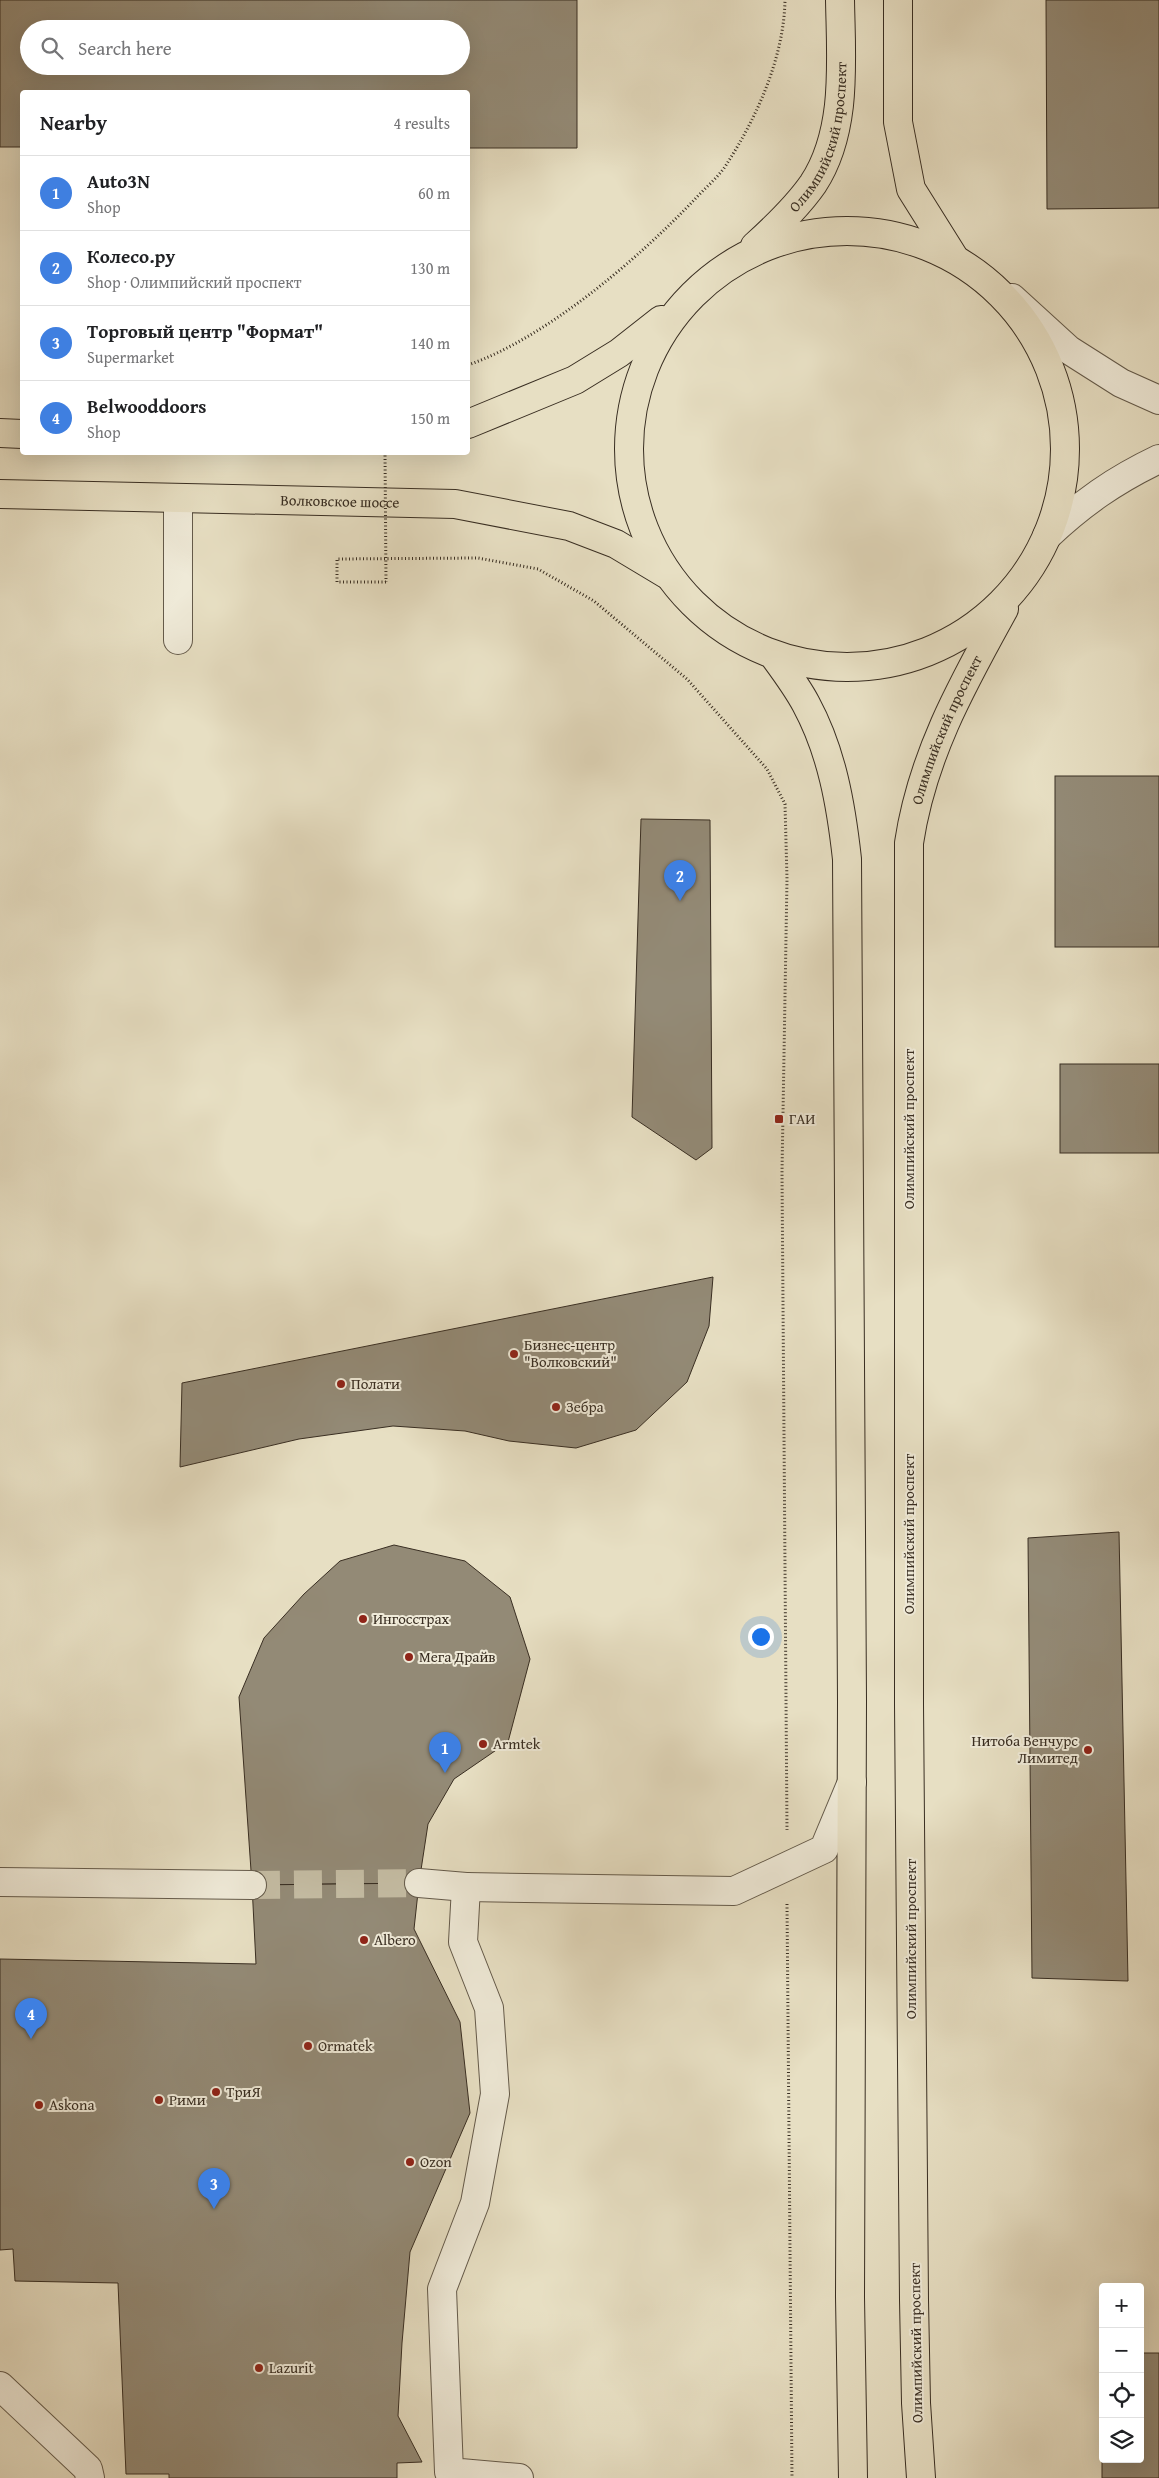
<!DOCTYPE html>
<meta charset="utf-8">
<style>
body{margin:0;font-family:"Gentium Book Plus",serif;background:#f2f2f2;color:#202124}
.controls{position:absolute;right:15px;bottom:15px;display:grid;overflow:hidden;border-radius:5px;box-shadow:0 5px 20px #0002}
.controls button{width:45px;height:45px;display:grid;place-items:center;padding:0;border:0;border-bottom:1px solid #e0e0e0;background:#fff;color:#202124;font:25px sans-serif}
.you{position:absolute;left:760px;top:1636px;width:18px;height:18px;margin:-12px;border:4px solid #fff;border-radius:50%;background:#1a73e8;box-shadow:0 0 0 8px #1a73e833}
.badge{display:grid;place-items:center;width:32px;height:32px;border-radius:50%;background:#db2777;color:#fff;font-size:16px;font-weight:700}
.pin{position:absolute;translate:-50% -41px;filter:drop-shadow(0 1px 2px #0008)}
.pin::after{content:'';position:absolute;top:26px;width:18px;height:15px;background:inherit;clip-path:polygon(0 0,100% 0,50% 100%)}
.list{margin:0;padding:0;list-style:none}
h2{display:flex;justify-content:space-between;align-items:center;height:65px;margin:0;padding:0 20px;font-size:21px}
h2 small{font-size:16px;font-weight:400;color:#757577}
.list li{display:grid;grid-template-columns:32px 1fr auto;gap:15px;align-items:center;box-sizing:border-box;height:75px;padding:0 20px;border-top:1px solid #e0e0e0}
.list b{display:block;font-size:19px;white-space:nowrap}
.list p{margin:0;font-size:16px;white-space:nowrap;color:#757577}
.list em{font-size:16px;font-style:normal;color:#757577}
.icon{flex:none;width:28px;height:28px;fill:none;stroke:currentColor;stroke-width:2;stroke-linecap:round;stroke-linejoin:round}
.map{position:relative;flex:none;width:1159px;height:2478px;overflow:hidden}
.search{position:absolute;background:#fff;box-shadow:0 5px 20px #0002;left:20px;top:20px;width:450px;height:55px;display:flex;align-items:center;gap:12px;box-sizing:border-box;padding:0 18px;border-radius:28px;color:#757577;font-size:19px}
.panel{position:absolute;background:#fff;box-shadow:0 5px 20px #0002;left:20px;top:90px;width:450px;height:365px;border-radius:5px}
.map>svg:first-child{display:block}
.building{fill:#938a76;stroke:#392e22;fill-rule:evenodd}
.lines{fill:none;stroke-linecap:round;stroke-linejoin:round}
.minor-tunnel{stroke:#c4bca3;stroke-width:28;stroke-dasharray:28 14;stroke-linecap:butt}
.minor-casing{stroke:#645a4a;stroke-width:30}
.major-casing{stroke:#392e22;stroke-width:30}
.path{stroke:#392e22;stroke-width:3;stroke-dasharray:1 2.5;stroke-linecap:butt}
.minor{stroke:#efead8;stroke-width:28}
.major{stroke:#e7dfc3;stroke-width:28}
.path-bridge{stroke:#392e22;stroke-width:3;stroke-dasharray:1 2.5;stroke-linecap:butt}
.poi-dot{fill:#8f2418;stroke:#efead8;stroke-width:2}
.labels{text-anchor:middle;stroke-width:4;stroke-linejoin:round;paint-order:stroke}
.street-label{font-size:15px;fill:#392e22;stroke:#efead8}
.poi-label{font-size:15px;fill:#392e22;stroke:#efead8;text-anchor:start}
</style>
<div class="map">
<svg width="1159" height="2478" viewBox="0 0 1159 2478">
<rect width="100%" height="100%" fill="#e7dfc3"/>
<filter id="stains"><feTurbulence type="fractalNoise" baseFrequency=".004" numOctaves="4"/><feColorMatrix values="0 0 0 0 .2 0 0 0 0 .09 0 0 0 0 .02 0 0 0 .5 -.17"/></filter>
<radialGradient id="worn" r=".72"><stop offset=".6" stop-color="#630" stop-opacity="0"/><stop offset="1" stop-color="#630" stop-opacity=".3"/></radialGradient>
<g class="building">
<path d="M0 0H577V148H468V92H22V147H0ZM29 29H461V66H29Z"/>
<polygon points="1046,0 1159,0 1159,208 1047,209"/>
<rect x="1055" y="776" width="104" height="171"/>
<polygon points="641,819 710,820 712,1148 696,1160 632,1117"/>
<rect x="1060" y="1064" width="99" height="89"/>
<polygon points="713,1277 709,1326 687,1382 636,1430 576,1448 509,1441 465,1431 393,1426 299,1439 180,1467 182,1383"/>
<polygon points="1119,1532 1128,1981 1032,1978 1028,1538"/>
<polygon points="394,1545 465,1561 510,1597 530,1659 508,1742 454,1779 428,1824 419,1883 252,1885 239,1697 264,1638 304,1594 340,1561"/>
<polygon points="419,1883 414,1929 460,2022 470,2113 410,2252 402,2343 398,2416 422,2462 397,2463 397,2478 169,2478 169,2474 126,2474 118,2283 15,2281 13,2249 0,2250 0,1959 256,1964 252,1885"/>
<polygon points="1102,2353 1103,2459 1140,2459 1140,2353 1159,2353 1159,2478 1102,2478"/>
</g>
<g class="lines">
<polyline class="minor-tunnel" points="252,1885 419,1883"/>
<defs>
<g id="minor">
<polyline points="1012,298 1069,350 1121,383 1159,400"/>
<polyline points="178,499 178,640"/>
<path d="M1047 536C1082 503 1115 480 1159 459"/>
<polyline points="0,1882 252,1885"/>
<polyline points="419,1883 466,1887"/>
<polyline points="0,2386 88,2469 90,2478"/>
<polyline points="519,2478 449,2472 442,2289 475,2203 495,2094 489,2008 463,1942 466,1887 734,1891 824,1849 852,1782"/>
</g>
<g id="major">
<polyline points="898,0 898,122 911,189 953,256"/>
<circle cx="847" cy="449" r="218"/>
<path id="s1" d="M755 246C776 227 797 207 813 184 848 131 841 60 840 0"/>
<polyline points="468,424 575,380 619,353 661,320"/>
<polyline points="0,433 22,434"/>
<path id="s2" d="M0 494 455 504 569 526 616 544 666 574"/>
<path d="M774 656C785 671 797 687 806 704 832 752 841 805 847 859L852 1701 850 2297 853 2478"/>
<path id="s3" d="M921 2478 916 2403 914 2300 909 1704V843C922 756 962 685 1004 609"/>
</g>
</defs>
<use href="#minor" class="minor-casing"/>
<use href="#major" class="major-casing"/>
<g class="path">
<path d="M468 365C546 338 638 259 695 199 706 187 720 176 728 162 758 115 784 56 785 0"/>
<polyline points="386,582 337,582 337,559 478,558 538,569 594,601 687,679 767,769 785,804 787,879 782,1172 787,1830"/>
<polyline points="787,1904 792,2478"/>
</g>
<use href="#minor" class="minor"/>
<use href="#major" class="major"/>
<polyline class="path-bridge" points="385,452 386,582"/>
</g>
<g class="poi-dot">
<rect x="774" y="1114" width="10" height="10" rx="2.5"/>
<circle cx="514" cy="1354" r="5"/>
<circle cx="341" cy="1384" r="5"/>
<circle cx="556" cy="1407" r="5"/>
<circle cx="363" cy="1619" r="5"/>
<circle cx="409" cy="1657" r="5"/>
<circle cx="483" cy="1744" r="5"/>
<circle cx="1088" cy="1750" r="5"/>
<circle cx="364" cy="1940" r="5"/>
<circle cx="308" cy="2046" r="5"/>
<circle cx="216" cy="2092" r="5"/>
<circle cx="159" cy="2100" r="5"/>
<circle cx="39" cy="2105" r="5"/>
<circle cx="410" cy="2162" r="5"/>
<circle cx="259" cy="2368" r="5"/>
</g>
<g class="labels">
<g class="street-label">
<text dy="5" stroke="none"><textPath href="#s1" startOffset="132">Олимпийский проспект</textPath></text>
<text dy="5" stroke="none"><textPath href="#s2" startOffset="340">Волковское шоссе</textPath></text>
<text dy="5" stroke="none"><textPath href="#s3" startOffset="1755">Олимпийский проспект</textPath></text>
<text transform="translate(909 1129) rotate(-90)" y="5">Олимпийский проспект</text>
<text transform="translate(909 1534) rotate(-90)" y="5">Олимпийский проспект</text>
<text transform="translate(911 1939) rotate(-90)" y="5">Олимпийский проспект</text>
<text transform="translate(916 2343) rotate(-91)" y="5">Олимпийский проспект</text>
</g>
<g class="poi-label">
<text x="789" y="1124">ГАИ</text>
<text x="524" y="1350">Бизнес-центр<tspan x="524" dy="17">"Волковский"</tspan></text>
<text x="351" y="1389">Полати</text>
<text x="566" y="1412">Зебра</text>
<text x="373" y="1624">Ингосстрах</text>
<text x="419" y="1662">Мега Драйв</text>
<text x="1078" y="1746" text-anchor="end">Нитоба Венчурс<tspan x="1078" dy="17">Лимитед</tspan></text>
<text x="493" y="1749">Armtek</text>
<text x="374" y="1945">Albero</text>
<text x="318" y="2051">Ormatek</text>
<text x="226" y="2097">ТриЯ</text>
<text x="169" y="2105">Рими</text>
<text x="49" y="2110">Askona</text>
<text x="420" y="2167">Ozon</text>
<text x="269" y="2373">Lazurit</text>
</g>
</g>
<rect width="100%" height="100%" filter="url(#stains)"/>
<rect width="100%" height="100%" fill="url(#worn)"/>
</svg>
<div class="controls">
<button>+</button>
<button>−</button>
<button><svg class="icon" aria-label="locate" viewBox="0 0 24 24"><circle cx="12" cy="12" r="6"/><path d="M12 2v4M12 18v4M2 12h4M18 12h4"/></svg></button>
<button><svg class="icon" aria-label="layers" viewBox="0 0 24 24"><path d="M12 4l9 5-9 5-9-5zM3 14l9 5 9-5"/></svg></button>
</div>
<div class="you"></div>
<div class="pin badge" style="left:445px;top:1773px;background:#3f7fe0">1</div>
<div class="pin badge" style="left:680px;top:901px;background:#3f7fe0">2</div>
<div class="pin badge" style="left:214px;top:2209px;background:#3f7fe0">3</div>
<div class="pin badge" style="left:31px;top:2039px;background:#3f7fe0">4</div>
<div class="search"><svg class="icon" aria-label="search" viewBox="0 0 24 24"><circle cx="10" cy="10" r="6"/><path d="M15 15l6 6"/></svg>Search here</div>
<section class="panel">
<h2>Nearby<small>4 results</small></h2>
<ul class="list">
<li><span class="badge" style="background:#3f7fe0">1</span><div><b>Auto3N</b><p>Shop</p></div><em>60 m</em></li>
<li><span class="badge" style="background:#3f7fe0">2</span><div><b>Колесо.ру</b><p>Shop · Олимпийский проспект</p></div><em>130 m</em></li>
<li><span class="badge" style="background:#3f7fe0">3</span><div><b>Торговый центр &quot;Формат&quot;</b><p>Supermarket</p></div><em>140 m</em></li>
<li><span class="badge" style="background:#3f7fe0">4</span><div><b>Belwooddoors</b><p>Shop</p></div><em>150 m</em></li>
</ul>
</section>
</div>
